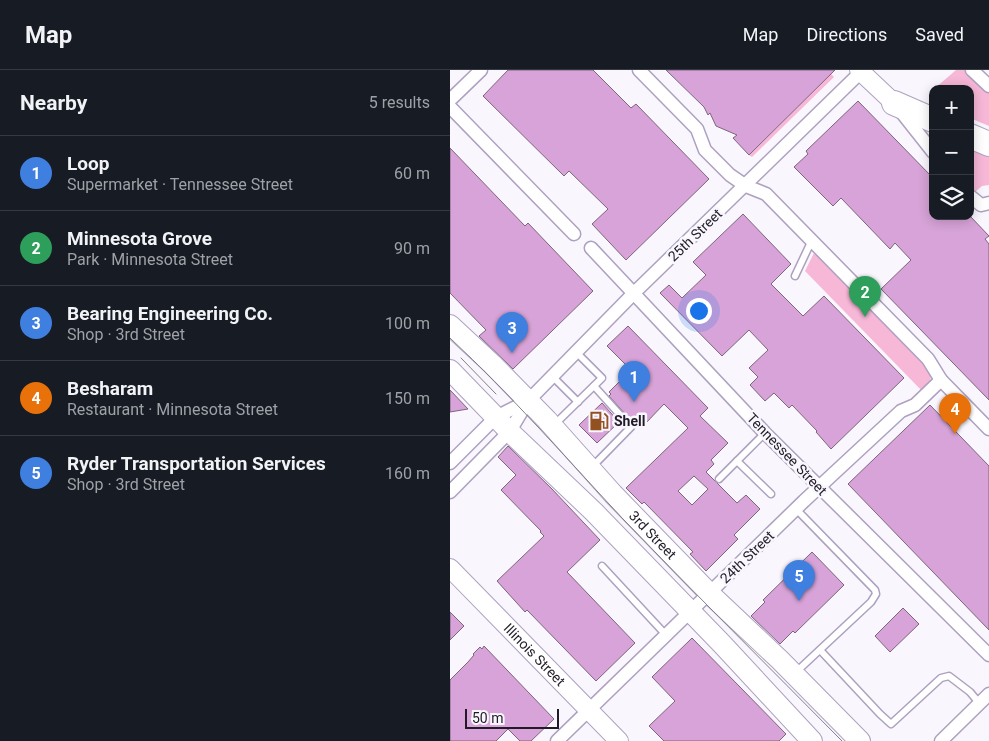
<!DOCTYPE html>
<meta charset="utf-8">
<style>
body{margin:0;font-family:Roboto,sans-serif;background:#20242c;color:#f1f3f6}
.controls{position:absolute;right:15px;top:15px;display:grid;overflow:hidden;border-radius:10px;box-shadow:0 2px 12px #0003}
.controls button{width:45px;height:45px;display:grid;place-items:center;padding:0;border:0;border-bottom:1px solid #363941;background:#171b24;color:#f1f3f6;font:25px sans-serif}
.scale{position:absolute;left:15px;bottom:12px;width:94px;box-sizing:border-box;padding-left:5px;border:2px solid #201b27;border-top:0;font-size:14px;line-height:18px;white-space:nowrap;color:#201b27;-webkit-text-stroke:4px #f9f7fd;paint-order:stroke}
.you{position:absolute;left:248px;top:240px;width:18px;height:18px;margin:-12px;border:4px solid #fff;border-radius:50%;background:#1a73e8;box-shadow:0 0 0 8px #1a73e833}
.badge{display:grid;place-items:center;width:32px;height:32px;border-radius:50%;background:#b45309;color:#fff;font-size:16px;font-weight:700}
.pin{position:absolute;translate:-50% -41px;filter:drop-shadow(0 1px 2px #0008)}
.pin::after{content:'';position:absolute;top:26px;width:18px;height:15px;background:inherit;clip-path:polygon(0 0,100% 0,50% 100%)}
.list{margin:0;padding:0;list-style:none}
h2{display:flex;justify-content:space-between;align-items:center;height:65px;margin:0;padding:0 20px;font-size:21px}
h2 small{font-size:16px;font-weight:400;color:#9ea1a6}
.list li{display:grid;grid-template-columns:32px 1fr auto;gap:15px;align-items:center;box-sizing:border-box;height:75px;padding:0 20px;border-top:1px solid #363941}
.list b{display:block;font-size:19px;white-space:nowrap}
.list p{margin:0;font-size:16px;white-space:nowrap;color:#9ea1a6}
.list em{font-size:16px;font-style:normal;color:#9ea1a6}
.icon{flex:none;width:28px;height:28px;fill:none;stroke:currentColor;stroke-width:2;stroke-linecap:round;stroke-linejoin:round}
.map{position:relative;flex:none;width:539px;height:671px;overflow:hidden}
header{display:flex;align-items:center;gap:30px;box-sizing:border-box;height:70px;padding:0 25px;background:#171b24;border-bottom:1px solid #363941}
header strong{font-size:24px}
nav{display:flex;gap:28px;margin-inline-start:auto;font-size:18px}
main{display:flex}
aside{flex:1;background:#171b24}
.map>svg:first-child{display:block}
.green{fill:#f7b7d7}
.building{fill:#d7a3d8;stroke:#7d657d;fill-rule:evenodd}
.lines{fill:none;stroke-linecap:round;stroke-linejoin:round}
.lane-casing{stroke:#aea1c0;stroke-width:9}
.street-casing{stroke:#aea1c0;stroke-width:15}
.secondary-casing{stroke:#aea1c0;stroke-width:20}
.primary-casing{stroke:#aea1c0;stroke-width:22}
.highway-casing{stroke:#aea1c0;stroke-width:26}
.lane{stroke:#fff;stroke-width:6}
.street{stroke:#fff;stroke-width:12}
.secondary{stroke:#fff;stroke-width:18}
.primary{stroke:#fff;stroke-width:20}
.highway{stroke:#fff;stroke-width:24}
.tram{stroke:#837f89;stroke-width:1}
.labels{text-anchor:middle;stroke-width:5;stroke-linejoin:round;paint-order:stroke}
.street-label{font-size:14px;fill:#201b27;stroke:#f9f7fd}
.poi-label{font-size:14px;font-weight:bold;fill:#201b27;stroke:#f9f7fd;text-anchor:start}
</style>
<header>
<strong>Map</strong>
<nav><a>Map</a><a>Directions</a><a>Saved</a></nav>
</header>
<main>
<aside>
<h2>Nearby<small>5 results</small></h2>
<ul class="list">
<li><span class="badge" style="background:#3f7fe0">1</span><div><b>Loop</b><p>Supermarket · Tennessee Street</p></div><em>60 m</em></li>
<li><span class="badge" style="background:#2e9e5b">2</span><div><b>Minnesota Grove</b><p>Park · Minnesota Street</p></div><em>90 m</em></li>
<li><span class="badge" style="background:#3f7fe0">3</span><div><b>Bearing Engineering Co.</b><p>Shop · 3rd Street</p></div><em>100 m</em></li>
<li><span class="badge" style="background:#e8710a">4</span><div><b>Besharam</b><p>Restaurant · Minnesota Street</p></div><em>150 m</em></li>
<li><span class="badge" style="background:#3f7fe0">5</span><div><b>Ryder Transportation Services</b><p>Shop · 3rd Street</p></div><em>160 m</em></li>
</ul>
</aside>
<div class="map">
<svg width="539" height="671" viewBox="0 0 539 671">
<rect width="100%" height="100%" fill="#f9f7fd"/>
<g class="green">
<polygon points="506,0 522,0 539,16 539,56 520,48 520,19 484,19"/>
<polygon points="381,4 384,7 302,87 299,85"/>
<polygon points="520,75 539,83 539,115 532,116 525,122 520,116"/>
<polygon points="365,181 477,293 481,303 480,317 474,323 355,201"/>
</g>
<g class="building">
<polygon points="58,0 143,0 181,38 186,34 259,109 176,190 142,154 158,139 119,101 114,106 33,26"/>
<polygon points="216,0 385,0 299,85 283,68 287,65 266,56 260,43 258,45 254,37"/>
<polygon points="408,31 483,108 483,146 520,146 539,166 535,169 539,174 539,330 431,219 461,190 445,173 440,179 391,128 383,136 344,97 358,84 356,81"/>
<polygon points="0,78 75,156 78,153 143,221 63,299 29,266 36,260 0,223"/>
<polygon points="293,144 341,194 321,214 353,246 374,226 454,308 381,379 366,362 367,361 342,335 339,338 324,323 315,331 300,315 308,307 299,298 318,280 299,260 272,286 210,223 219,215 232,228 256,205 243,192"/>
<path d="M178 256 258 338 250 346 278 373 261 390 264 394 256 402 287 433 296 425 310 439 284 465 288 469 256 501 240 484 243 482 194 432 192 434 176 418 238 358 214 334 195 354 192 350 186 356 159 326 161 324 159 322 181 300 157 276ZM244 406 258 419 242 435 228 421Z"/>
<polygon points="0,320 18,339 0,342"/>
<polygon points="152,333 169,352 147,373 129,355"/>
<polygon points="480,335 539,396 539,560 398,414"/>
<polygon points="58,376 102,419 150,470 117,502 185,573 146,611 77,540 75,542 47,511 94,466 90,462 91,461 51,420 66,405 48,387"/>
<polygon points="362,482 394,515 345,563 343,561 330,574 301,546 315,532 313,530"/>
<polygon points="453,538 469,554 440,582 425,566"/>
<polygon points="0,542 14,556 0,570"/>
<polygon points="242,568 336,664 329,671 214,671 199,656 225,631 202,607"/>
<polygon points="34,576 104,649 81,671 70,671 58,659 46,671 0,671 0,610 18,592 24,585 23,584 30,577 32,579"/>
</g>
<g class="lines">
<defs>
<g id="lane">
<polyline points="345,206 362,170"/>
<polyline points="102,306 128,332"/>
<polyline points="105,354 152,308 126,282"/>
<polyline points="287,391 321,424"/>
<polyline points="142,397 181,357 144,316"/>
<polyline points="269,409 315,363"/>
<polyline points="152,496 216,565"/>
<polyline points="370,580 430,644 441,654 491,608 499,606 520,622 530,634"/>
<polyline points="345,603 421,532 426,524 425,520 346,439"/>
</g>
<g id="street">
<polyline points="189,0 247,59 255,80 280,105 296,116 316,124 478,289 491,310 539,359"/>
<polyline points="522,0 539,16"/>
<polyline points="0,30 31,0"/>
<polyline points="0,37 124,164"/>
<polyline points="449,39 483,82"/>
<polyline points="520,126 531,135 539,133"/>
<polyline points="141,178 315,363 539,585"/>
<polyline points="0,393 46,347 78,331 184,223 413,0"/>
<polyline points="0,422 60,361 78,331"/>
<polyline points="107,671 354,431 451,341 465,335 491,310"/>
<polyline points="491,671 539,624"/>
</g>
<g id="secondary">
<polyline points="409,0 444,33"/>
<path id="s1" d="M0 498 169 671"/>
</g>
<g id="primary">
<path id="s2" d="M0 255 42 294 97 350 163 424 260 524 330 590 410 671"/>
<polyline points="0,300 63,365 144,442 272,574 362,671"/>
</g>
<g id="highway">
<polyline points="444,33 483,50"/>
<polyline points="520,66 539,74"/>
</g>
</defs>
<use href="#lane" class="lane-casing"/>
<use href="#street" class="street-casing"/>
<use href="#secondary" class="secondary-casing"/>
<use href="#primary" class="primary-casing"/>
<use href="#highway" class="highway-casing"/>
<use href="#lane" class="lane"/>
<use href="#street" class="street"/>
<use href="#secondary" class="secondary"/>
<use href="#primary" class="primary"/>
<use href="#highway" class="highway"/>
<g class="tram">
<path d="M0 268C61 325 116 388 173 449 245 524 319 597 392 671"/>
<polyline points="11,288 46,324"/>
</g>
</g>
<defs>
<symbol id="fuel-bare" viewBox="-9 -9 18 18"><path d="M-5.5-6h7V0h2V4h1.3V-2.5L3-4.5l.8-.8L6-3V5H2.5V1h-1V6h-7ZM-4.2-4.7v3.2H.2V-4.7Z" fill="#935021" stroke="#f9f7fd" stroke-width="2.5" paint-order="stroke"/></symbol>
</defs>
<g fill-rule="evenodd">
<use href="#fuel-bare" x="135" y="337" width="28" height="28"/>
</g>
<g class="labels">
<g class="street-label">
<text transform="translate(245 165) rotate(-44)" y="5">25th Street</text>
<text transform="translate(337 384) rotate(46)" y="5">Tennessee Street</text>
<text dy="5" stroke="none"><textPath href="#s2" startOffset="292">3rd Street</textPath></text>
<text transform="translate(297 487) rotate(-44)" y="5">24th Street</text>
<text dy="5" stroke="none"><textPath href="#s1" startOffset="121">Illinois Street</textPath></text>
</g>
<g class="poi-label">
<text x="164" y="356">Shell</text>
</g>
</g>
</svg>
<div class="controls">
<button>+</button>
<button>−</button>
<button><svg class="icon" aria-label="layers" viewBox="0 0 24 24"><path d="M12 4l9 5-9 5-9-5zM3 14l9 5 9-5"/></svg></button>
</div>
<div class="scale">50 m</div>
<div class="you"></div>
<div class="pin badge" style="left:184px;top:332px;background:#3f7fe0">1</div>
<div class="pin badge" style="left:415px;top:247px;background:#2e9e5b">2</div>
<div class="pin badge" style="left:62px;top:283px;background:#3f7fe0">3</div>
<div class="pin badge" style="left:505px;top:364px;background:#e8710a">4</div>
<div class="pin badge" style="left:349px;top:531px;background:#3f7fe0">5</div>
</div>
</main>
